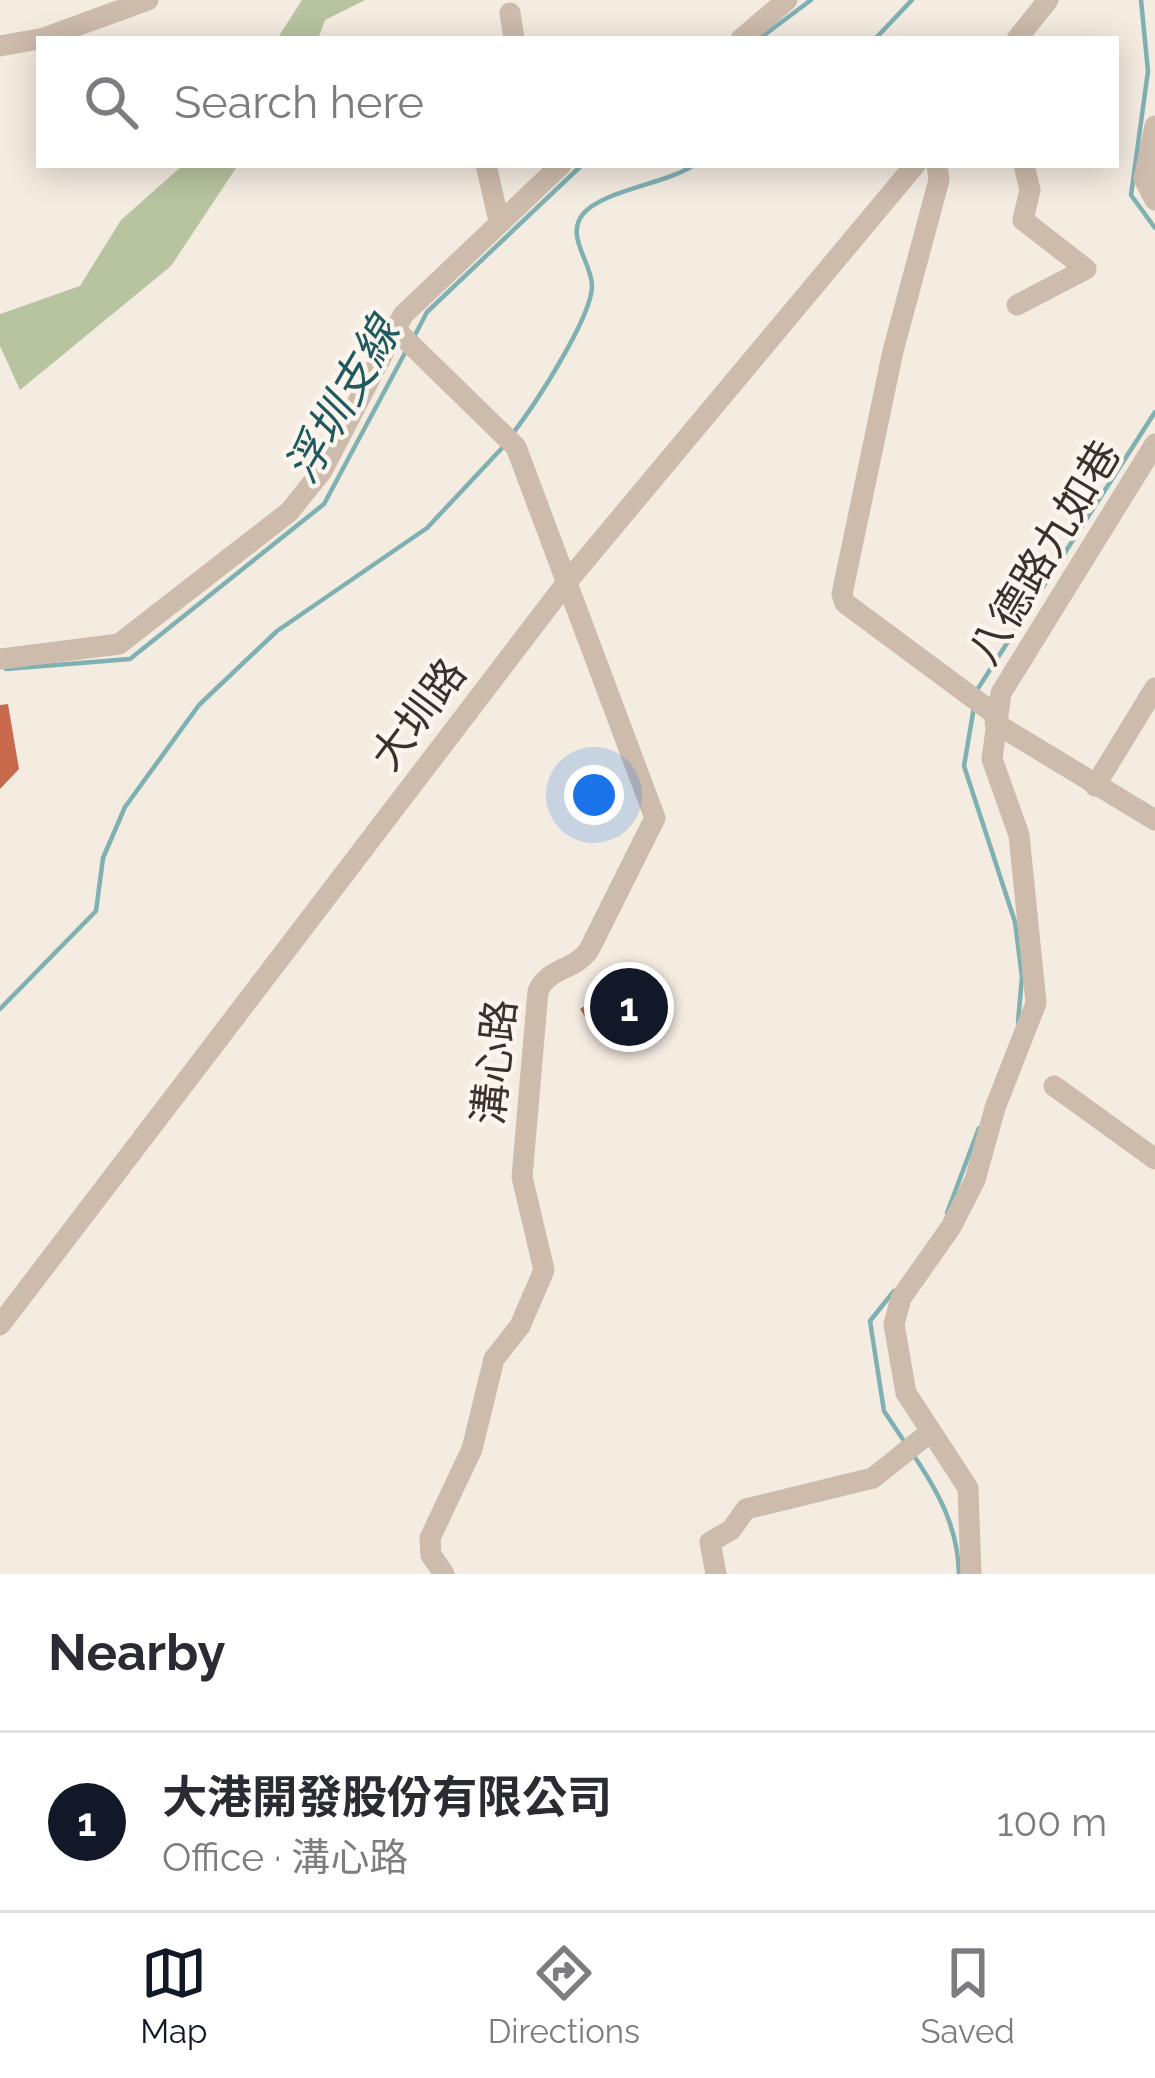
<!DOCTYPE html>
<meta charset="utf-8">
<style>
body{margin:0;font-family:Raleway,"Noto Sans TC",sans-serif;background:#f7f7f7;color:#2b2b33}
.you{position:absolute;left:594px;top:795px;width:42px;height:42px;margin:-30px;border:9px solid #fff;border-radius:50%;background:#1a73e8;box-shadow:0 0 0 18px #1a73e833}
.badge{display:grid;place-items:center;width:78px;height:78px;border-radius:50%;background:#111827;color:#fff;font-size:39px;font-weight:700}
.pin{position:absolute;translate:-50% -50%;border:6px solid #fff;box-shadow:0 3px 12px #0006}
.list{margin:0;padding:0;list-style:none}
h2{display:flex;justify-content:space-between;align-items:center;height:156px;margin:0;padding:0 48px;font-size:51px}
h2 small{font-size:39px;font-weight:400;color:#7c7c81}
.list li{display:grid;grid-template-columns:78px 1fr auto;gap:36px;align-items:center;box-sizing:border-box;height:180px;padding:0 48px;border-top:3px solid #e1e1e2}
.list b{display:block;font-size:45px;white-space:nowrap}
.list p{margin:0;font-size:39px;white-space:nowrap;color:#7c7c81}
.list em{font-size:39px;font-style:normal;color:#7c7c81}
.icon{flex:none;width:66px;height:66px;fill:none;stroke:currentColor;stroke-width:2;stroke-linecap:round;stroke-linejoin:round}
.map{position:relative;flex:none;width:1155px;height:1574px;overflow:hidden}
.search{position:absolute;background:#fff;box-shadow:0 6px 30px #0003;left:36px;right:36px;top:36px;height:132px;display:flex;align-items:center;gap:30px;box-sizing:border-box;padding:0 42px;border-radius:0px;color:#7c7c81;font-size:45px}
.sheet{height:336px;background:#fff}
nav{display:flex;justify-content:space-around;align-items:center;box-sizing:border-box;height:168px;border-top:3px solid #e1e1e2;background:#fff;font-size:33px;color:#7c7c81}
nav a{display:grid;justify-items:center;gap:6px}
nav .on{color:#111827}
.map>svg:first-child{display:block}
.green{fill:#b8c4a0}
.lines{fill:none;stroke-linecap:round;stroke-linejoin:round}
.stream{stroke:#7fb0b2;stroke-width:4.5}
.building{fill:#c8694b}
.minor{stroke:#cdbbac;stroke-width:21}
.labels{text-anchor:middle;stroke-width:9;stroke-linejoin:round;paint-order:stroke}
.street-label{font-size:42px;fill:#3b302b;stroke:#fbf5ee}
.water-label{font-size:45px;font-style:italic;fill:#1f5a5e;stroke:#fbf5ee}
</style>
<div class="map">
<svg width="1155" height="1574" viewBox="0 0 1155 1574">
<rect width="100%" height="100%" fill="#f4ebe1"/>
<g class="green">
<polygon points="302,0 365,0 325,20 318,39 277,39"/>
<polygon points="183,165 238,165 171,266 20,390 0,346 0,314 80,286 121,220"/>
</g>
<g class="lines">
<g class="stream">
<polyline points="1141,0 1148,71 1131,195 1155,228"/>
<polyline points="759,39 811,0"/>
<polyline points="875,39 912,0"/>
<polyline points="415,335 427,312 582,165"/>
<path d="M513 433C534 406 593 316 592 285 591 261 565 236 583 214 603 190 666 184 694 165"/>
<polyline points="6,669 130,659 324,504 406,351"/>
<polyline points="977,690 1155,412"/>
<polyline points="974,707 964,766 1015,922 1022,977 1018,1022"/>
<polyline points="0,1009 96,911 103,858 125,807 199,705 277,631 427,528 503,447"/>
<polyline points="947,1213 979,1128"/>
<polyline points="894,1291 870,1321 884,1411 906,1444"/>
<path d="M912 1453C938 1491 958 1527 959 1574"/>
</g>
</g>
<g class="building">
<polygon points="8,704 19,769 0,789 0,705"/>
<polygon points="647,968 674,1012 622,1044 603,1014 589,1023 580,1009"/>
</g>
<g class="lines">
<g class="minor">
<polyline points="510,13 514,39"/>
<polyline points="41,39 148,0"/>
<polyline points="741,39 787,0"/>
<polyline points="1017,39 1048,0"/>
<polyline points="0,46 39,39"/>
<polyline points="1155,126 1144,179 1155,200"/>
<polyline points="486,165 499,221"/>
<polyline points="937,165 939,180 893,351 842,594 845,603 996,715"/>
<polyline points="1017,305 1086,269 1023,220 1030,190 1024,165"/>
<path d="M394 328 516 447 655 818 589 950C574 971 549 967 538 991L522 1177 544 1270 520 1326 494 1359 472 1449 430 1538 431 1555 444 1574"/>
<polyline points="0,659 119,644 289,512 322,471 403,315 561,165"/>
<polyline points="995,723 1155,820"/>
<polyline points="1095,786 1155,688"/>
<polyline points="1054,1086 1155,1159"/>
<polyline points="0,1325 567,582 915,165"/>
<polyline points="716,1574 710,1542 731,1530 746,1509 873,1478 929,1433"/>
<polyline points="971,1574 968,1488 906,1393 894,1324 901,1298 951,1227 975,1180 995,1108 1036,1003 1019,835 992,759 1001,693 1155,444"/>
</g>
</g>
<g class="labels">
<g class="street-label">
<text transform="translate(1044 552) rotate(-59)" y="15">八德路九如巷</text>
<text transform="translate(418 714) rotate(-53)" y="15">大圳路</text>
<text transform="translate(494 1062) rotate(-84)" y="15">溝心路</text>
</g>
<g class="water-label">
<text transform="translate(342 400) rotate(-60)" y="16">浮圳支線</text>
</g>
</g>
</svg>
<div class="you"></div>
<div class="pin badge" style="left:629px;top:1007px">1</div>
<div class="search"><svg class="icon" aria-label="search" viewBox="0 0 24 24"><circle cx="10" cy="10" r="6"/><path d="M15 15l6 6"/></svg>Search here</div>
</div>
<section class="sheet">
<h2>Nearby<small></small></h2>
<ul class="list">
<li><span class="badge">1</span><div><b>大港開發股份有限公司</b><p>Office · 溝心路</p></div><em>100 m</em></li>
</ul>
</section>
<nav>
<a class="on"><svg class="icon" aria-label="map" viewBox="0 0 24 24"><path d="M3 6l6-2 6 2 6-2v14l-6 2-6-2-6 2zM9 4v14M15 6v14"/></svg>Map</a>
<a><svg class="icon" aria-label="directions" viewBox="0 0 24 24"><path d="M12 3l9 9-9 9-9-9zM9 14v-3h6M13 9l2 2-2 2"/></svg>Directions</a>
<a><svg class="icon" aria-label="saved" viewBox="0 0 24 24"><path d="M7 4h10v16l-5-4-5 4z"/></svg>Saved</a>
</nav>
